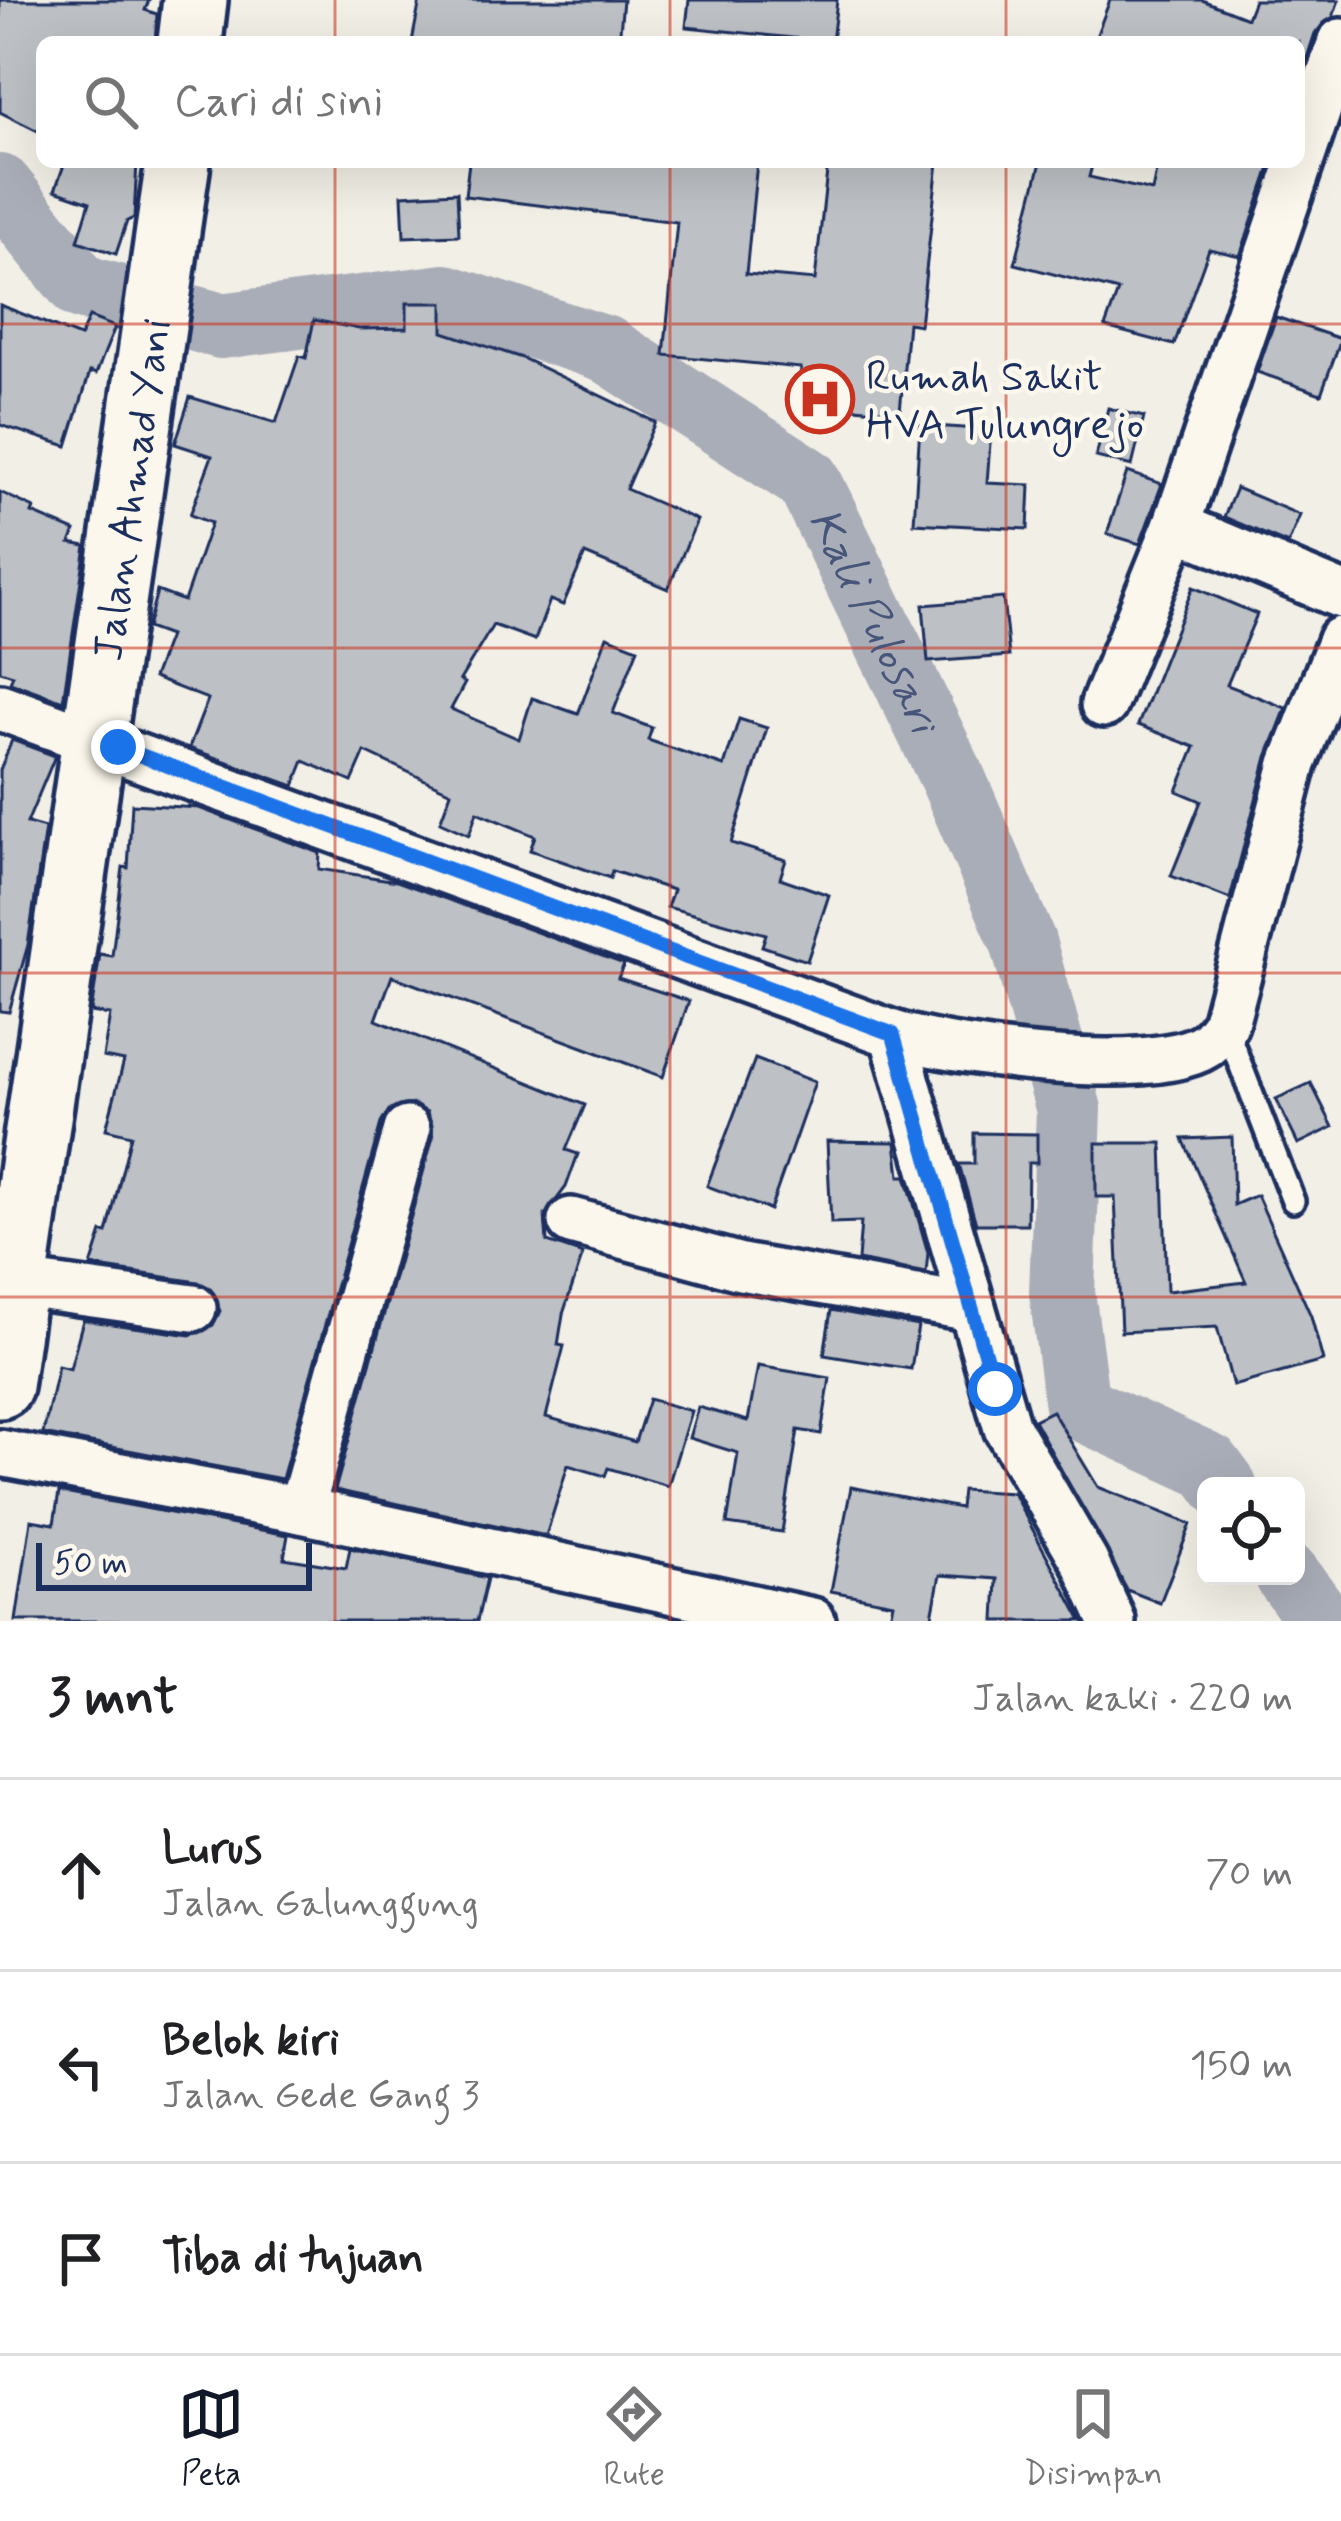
<!DOCTYPE html>
<html lang="id">
<meta charset="utf-8">
<style>
body{margin:0;font-family:Mynerve,sans-serif;background:#f2f2f2;color:#202124}
.controls{position:absolute;right:36px;bottom:36px;display:grid;overflow:hidden;border-radius:18px;box-shadow:0 12px 48px #0002}
.controls button{width:108px;height:108px;display:grid;place-items:center;padding:0;border:0;border-bottom:3px solid #e0e0e0;background:#fff;color:#202124;font:60px sans-serif}
.scale{position:absolute;left:36px;bottom:30px;width:276px;box-sizing:border-box;padding-left:12px;border:6px solid #1b2f5e;border-top:0;font-size:33px;line-height:42px;white-space:nowrap;color:#1b2f5e;-webkit-text-stroke:9px #fbf7ec;paint-order:stroke}
.stop{position:absolute;width:36px;height:36px;margin:-27px;border:9px solid #1a73e8;border-radius:50%;background:#fff}
.stop.end{background:#1a73e8;border-color:#fff;box-shadow:0 3px 12px #0008}
.list{margin:0;padding:0;list-style:none}
h2{display:flex;justify-content:space-between;align-items:center;height:156px;margin:0;padding:0 48px;font-size:51px}
h2 small{font-size:39px;font-weight:400;color:#757577}
.list li{display:grid;grid-template-columns:78px 1fr auto;gap:36px;align-items:center;box-sizing:border-box;height:192px;padding:0 48px;border-top:3px solid #e0e0e0}
.list b{display:block;font-size:45px;white-space:nowrap}
.list p{margin:0;font-size:39px;white-space:nowrap;color:#757577}
.list em{font-size:39px;font-style:normal;color:#757577}
.icon{flex:none;width:66px;height:66px;fill:none;stroke:currentColor;stroke-width:2;stroke-linecap:round;stroke-linejoin:round}
.map{position:relative;flex:none;width:1341px;height:1621px;overflow:hidden}
.search{position:absolute;background:#fff;box-shadow:0 12px 48px #0002;left:36px;right:36px;top:36px;height:132px;display:flex;align-items:center;gap:30px;box-sizing:border-box;padding:0 42px;border-radius:18px;color:#757577;font-size:45px}
.sheet{height:732px;background:#fff}
nav{display:flex;justify-content:space-around;align-items:center;box-sizing:border-box;height:168px;border-top:3px solid #e0e0e0;background:#fff;font-size:33px;color:#757577}
nav a{display:grid;justify-items:center;gap:6px}
nav .on{color:#111827}
.map>svg:first-child{display:block}
.lines{fill:none;stroke-linecap:round;stroke-linejoin:round}
.river{stroke:#a9adb7;stroke-width:66}
.building{fill:#bdc0c4;stroke:#1b2f5e;stroke-width:3}
.service-casing{stroke:#1b2f5e;stroke-width:30}
.minor-casing{stroke:#1b2f5e;stroke-width:54}
.secondary-casing{stroke:#1b2f5e;stroke-width:72}
.service{stroke:#fbf7ec;stroke-width:21}
.minor{stroke:#fbf7ec;stroke-width:45}
.secondary{stroke:#fbf7ec;stroke-width:63}
.route{stroke:#1a73e8;stroke-width:15}
.grid{fill:none;stroke:#c8321e;stroke-width:3;stroke-opacity:0.55}
.labels{text-anchor:middle;stroke-width:9;stroke-linejoin:round;paint-order:stroke}
.poi-label{font-size:42px;fill:#1b2f5e;stroke:#fbf7ec;text-anchor:start}
.street-label{font-size:42px;fill:#1b2f5e;stroke:#fbf7ec}
.water-label{font-size:45px;font-style:italic;fill:#465579;stroke:#fbf7ec}
</style>
<div class="map">
<svg width="1341" height="1621" viewBox="0 0 1341 1621">
<rect width="100%" height="100%" fill="#f2efe6"/>
<filter id="ink" filterUnits="userSpaceOnUse"><feTurbulence type="fractalNoise" baseFrequency=".00833" numOctaves="2"/><feDisplacementMap in="SourceGraphic" scale="24" xChannelSelector="R" yChannelSelector="G"/><feConvolveMatrix kernelMatrix="1 2 1 2 8 2 1 2 1" color-interpolation-filters="sRGB"/></filter>
<g filter="url(#ink)">
<g class="lines">
<g class="river">
<path id="s1" d="M0 187 81 287 221 326 445 297 606 349 808 480 953 779 1023 942 1069 1110 1062 1292 1077 1406 1210 1467 1224 1486"/>
<polyline points="1288,1576 1321,1621"/>
</g>
</g>
<g class="building">
<polygon points="0,0 149,0 145,10 157,14 155,42 42,42 42,133 0,112"/>
<polygon points="420,0 623,0 619,42 412,42"/>
<polygon points="689,0 837,0 832,42 686,27"/>
<polygon points="1110,0 1202,0 1247,18 1254,0 1339,0 1333,17 1315,33 1299,82 1299,42 1094,42"/>
<polygon points="65,162 137,162 134,218 127,221 116,254 78,241 90,202 55,190"/>
<polygon points="469,162 757,162 746,274 815,280 828,162 938,162 920,325 908,323 900,412 798,403 801,368 664,355 677,222 465,196"/>
<polygon points="1041,162 1093,162 1089,177 1152,191 1158,162 1272,162 1240,256 1209,249 1174,345 1105,327 1118,291 1015,264"/>
<polygon points="457,192 459,235 404,237 402,195"/>
<polygon points="407,303 443,303 443,332 522,358 655,422 626,489 697,520 668,589 585,554 563,605 550,600 535,640 493,625 460,680 465,683 451,709 519,739 532,698 578,714 607,636 638,648 613,713 652,728 648,740 724,766 739,719 767,728 731,843 786,860 780,878 829,895 807,961 762,946 766,934 667,907 673,890 612,871 610,878 530,850 535,836 477,812 469,835 440,822 451,792 365,752 352,782 304,761 294,786 189,748 208,699 153,678 169,636 147,628 157,591 184,601 211,523 190,515 212,456 175,444 190,397 276,423 299,356 306,358 314,320 359,329 407,328"/>
<polygon points="0,305 80,337 89,317 115,327 96,374 90,372 67,446 0,425"/>
<polygon points="1276,317 1341,339 1321,394 1257,372"/>
<polygon points="1108,408 1144,417 1132,466 1096,457"/>
<polygon points="920,425 991,430 987,483 1030,485 1028,529 914,523"/>
<polygon points="1127,472 1162,484 1140,544 1107,534"/>
<polygon points="1236,488 1300,515 1288,544 1224,517"/>
<polygon points="0,492 34,508 32,513 75,531 70,543 86,546 63,701 10,682 13,675 0,671"/>
<polygon points="1193,587 1257,614 1227,685 1286,708 1267,757 1230,899 1171,876 1201,801 1177,791 1195,747 1138,725"/>
<polygon points="1003,598 1009,656 928,662 923,605"/>
<polygon points="12,740 55,756 27,823 45,828 28,945 9,1012 0,1011 0,770"/>
<polygon points="132,804 199,808 320,853 319,869 397,881 624,964 618,978 689,1001 663,1077 392,976 376,1020 585,1105 566,1150 578,1154 566,1187 545,1215 547,1242 583,1254 563,1314 558,1345 564,1346 546,1417 635,1442 649,1399 691,1411 668,1486 608,1468 605,1476 568,1465 546,1536 335,1490 433,1137 427,1112 413,1104 389,1110 381,1123 282,1479 43,1434 58,1366 70,1369 83,1320 190,1335 213,1325 220,1311 210,1288 198,1282 91,1266 102,1232 107,1233 131,1135 106,1129 124,1061 103,1057 110,1015 91,1012 100,954 112,956 123,867 128,868"/>
<polygon points="755,1059 815,1082 770,1210 707,1186"/>
<polygon points="1311,1083 1333,1127 1298,1144 1276,1099"/>
<polygon points="974,1133 1037,1134 1037,1163 1028,1163 1027,1224 976,1224 959,1164 974,1164"/>
<polygon points="1232,1137 1234,1205 1257,1195 1311,1316 1323,1361 1233,1386 1217,1327 1121,1332 1115,1197 1096,1197 1096,1143 1162,1143 1167,1291 1246,1282 1183,1139"/>
<polygon points="827,1141 896,1142 900,1176 906,1176 928,1253 926,1273 858,1260 861,1222 831,1223"/>
<polygon points="831,1310 918,1326 911,1369 824,1355"/>
<polygon points="758,1366 830,1378 821,1434 798,1430 782,1532 727,1524 738,1453 689,1438 698,1407 748,1421"/>
<polygon points="1052,1411 1098,1487 1191,1524 1160,1603 1127,1590 1034,1420"/>
<polygon points="851,1487 960,1508 962,1490 1013,1493 1082,1621 995,1621 997,1579 940,1575 931,1621 889,1621 893,1603 831,1591"/>
<polygon points="59,1492 288,1535 284,1558 346,1568 350,1548 487,1578 477,1621 16,1621 31,1520 54,1524"/>
</g>
<g class="lines">
<defs>
<polyline id="service" points="1225,1025 1293,1201"/>
<g id="minor">
<polyline points="1341,42 1176,526 1341,595"/>
<polyline points="1104,704 1176,526"/>
<path d="M0 707 893 1034C955 1053 1152 1080 1206 1045 1214 1040 1219 1031 1225 1024L1293 764 1341 640"/>
<polyline points="893,1034 1007,1428 1085,1562 1112,1621"/>
<polyline points="571,1221 741,1267 972,1308"/>
<polyline points="15,1283 193,1308"/>
<polyline points="0,1453 301,1510 812,1621"/>
<polyline points="301,1510 407,1130"/>
</g>
<g id="secondary">
<polyline points="190,42 195,0"/>
<path id="s2" d="M0 1386 178 162"/>
</g>
</defs>
<use href="#service" class="service-casing"/>
<use href="#minor" class="minor-casing"/>
<use href="#secondary" class="secondary-casing"/>
<use href="#service" class="service"/>
<use href="#minor" class="minor"/>
<use href="#secondary" class="secondary"/>
</g>
</g>
<g class="lines" filter="url(#ink)">
<polyline class="route" points="118,747 893,1034 995,1389"/>
</g>
<path class="grid" d="M335 0V42M670 0V42M1006 0V42M335 162V1621M670 162V1621M1006 162V1621M0 324H1341M0 648H1341M0 973H1341M0 1297H1341"/>
<defs>
<symbol id="hospital-ring" viewBox="-11 -11 22 22"><circle r="9.5" fill="#fbf7ec" stroke="#c8321e" stroke-width="1.5"/><path d="M-5-5h3v3.5h4V-5h3V5h-3V1.5h-4V5h-3Z" fill="#c8321e"/></symbol>
</defs>
<g fill-rule="evenodd">
<use href="#hospital-ring" x="782" y="361" width="76" height="76"/>
</g>
<g class="labels">
<g class="poi-label">
<text x="866" y="390">Rumah Sakit<tspan x="866" dy="48">HVA Tulungrejo</tspan></text>
</g>
<g class="street-label">
<text dy="15" stroke="none"><textPath href="#s2" startOffset="906">Jalan Ahmad Yani</textPath></text>
</g>
<g class="water-label">
<text dy="16" stroke="none"><textPath href="#s1" startOffset="1065">Kali Pulosari</textPath></text>
</g>
</g>
</svg>
<div class="controls">
<button><svg class="icon" aria-label="locate" viewBox="0 0 24 24"><circle cx="12" cy="12" r="6"/><path d="M12 2v4M12 18v4M2 12h4M18 12h4"/></svg></button>
</div>
<div class="scale">50 m</div>
<div class="stop" style="left:995px;top:1389px"></div>
<div class="stop end" style="left:118px;top:747px"></div>
<div class="search"><svg class="icon" aria-label="search" viewBox="0 0 24 24"><circle cx="10" cy="10" r="6"/><path d="M15 15l6 6"/></svg>Cari di sini</div>
</div>
<section class="sheet">
<h2>3 mnt<small>Jalan kaki · 220 m</small></h2>
<ul class="list">
<li><svg class="icon" aria-label="ahead" viewBox="0 0 24 24"><path d="M12 20V5M6 11l6-6 6 6"/></svg><div><b>Lurus</b><p>Jalan Galunggung</p></div><em>70 m</em></li>
<li><svg class="icon" aria-label="left" viewBox="0 0 24 24"><path d="M17 20v-9H6M10 6l-5 5 5 5"/></svg><div><b>Belok kiri</b><p>Jalan Gede Gang 3</p></div><em>150 m</em></li>
<li><svg class="icon" aria-label="arrive" viewBox="0 0 24 24"><path d="M6 21V4h12l-3 4 3 4H6"/></svg><div><b>Tiba di tujuan</b></div></li>
</ul>
</section>
<nav>
<a class="on"><svg class="icon" aria-label="map" viewBox="0 0 24 24"><path d="M3 6l6-2 6 2 6-2v14l-6 2-6-2-6 2zM9 4v14M15 6v14"/></svg>Peta</a>
<a><svg class="icon" aria-label="directions" viewBox="0 0 24 24"><path d="M12 3l9 9-9 9-9-9zM9 14v-3h6M13 9l2 2-2 2"/></svg>Rute</a>
<a><svg class="icon" aria-label="saved" viewBox="0 0 24 24"><path d="M7 4h10v16l-5-4-5 4z"/></svg>Disimpan</a>
</nav>
